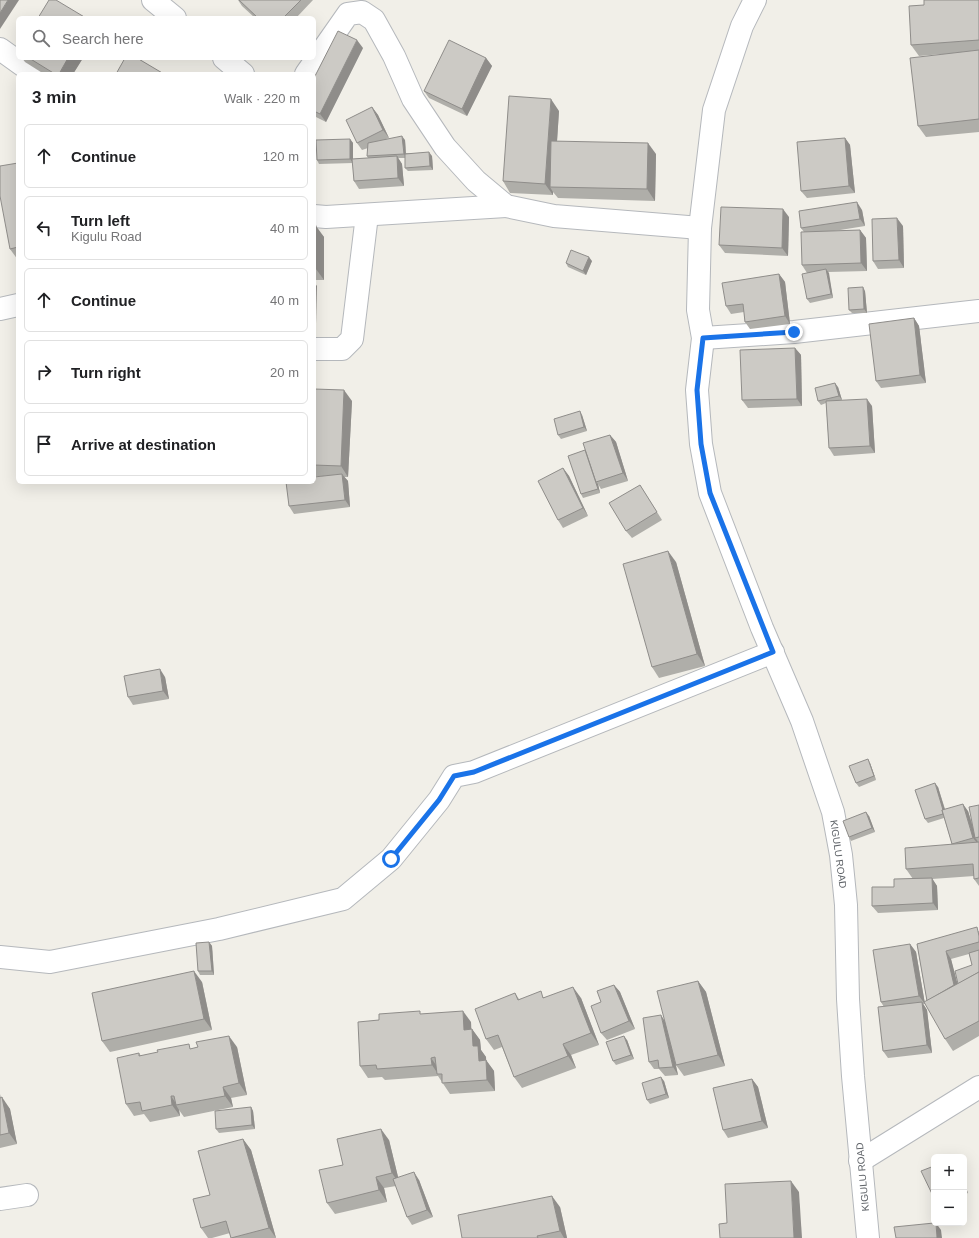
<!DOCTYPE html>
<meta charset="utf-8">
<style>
body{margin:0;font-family:Helvetica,sans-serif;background:#f2f2f2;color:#202124}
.controls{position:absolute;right:12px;bottom:12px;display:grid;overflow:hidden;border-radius:6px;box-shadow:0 4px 16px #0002}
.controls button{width:36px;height:36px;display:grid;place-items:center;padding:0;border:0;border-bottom:1px solid #e0e0e0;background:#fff;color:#202124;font:20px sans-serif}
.stop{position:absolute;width:12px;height:12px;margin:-9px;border:3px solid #1a73e8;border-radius:50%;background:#fff}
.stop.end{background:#1a73e8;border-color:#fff;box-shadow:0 1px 4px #0008}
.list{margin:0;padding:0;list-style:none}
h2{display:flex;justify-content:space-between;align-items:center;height:52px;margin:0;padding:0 16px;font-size:17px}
h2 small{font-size:13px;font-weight:400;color:#757577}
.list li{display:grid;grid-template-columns:26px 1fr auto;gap:12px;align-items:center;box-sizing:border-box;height:64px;margin:0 8px 8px;padding:0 8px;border:1px solid #e0e0e0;border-radius:6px}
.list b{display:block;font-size:15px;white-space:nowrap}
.list p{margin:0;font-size:13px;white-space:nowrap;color:#757577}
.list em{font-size:13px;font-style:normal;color:#757577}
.icon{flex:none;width:22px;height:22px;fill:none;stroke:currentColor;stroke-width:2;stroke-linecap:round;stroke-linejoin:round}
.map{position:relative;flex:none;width:979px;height:1238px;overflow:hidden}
.search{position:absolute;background:#fff;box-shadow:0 4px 16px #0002;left:16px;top:16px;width:300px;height:44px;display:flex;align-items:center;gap:10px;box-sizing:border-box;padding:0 14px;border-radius:6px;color:#757577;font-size:15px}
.panel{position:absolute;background:#fff;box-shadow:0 4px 16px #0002;left:16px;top:72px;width:300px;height:412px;border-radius:6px}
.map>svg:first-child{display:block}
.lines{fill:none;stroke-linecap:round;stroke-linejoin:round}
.street-casing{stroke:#b5b8bc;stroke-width:24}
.street{stroke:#fff;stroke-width:22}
.wall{fill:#afaea9;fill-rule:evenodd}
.shaded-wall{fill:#8f8d8a}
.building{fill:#cccac5;stroke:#8f8d8a}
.route{stroke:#1a73e8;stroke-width:5}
.labels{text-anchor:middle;stroke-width:3;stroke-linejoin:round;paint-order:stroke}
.street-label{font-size:10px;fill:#5f6368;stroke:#fff}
</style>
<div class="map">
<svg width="979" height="1238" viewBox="0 0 979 1238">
<rect width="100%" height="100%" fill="#f1efe8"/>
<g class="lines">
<defs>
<g id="street">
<polyline points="153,0 175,18"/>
<polyline points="755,0 742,26 714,110 700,228 698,310 703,338 697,390 701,444 710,493 762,628 802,721 833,812 841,855 846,905 848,999 853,1076 868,1238"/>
<polyline points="0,49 35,74"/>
<polyline points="224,58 243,74"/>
<polyline points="306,74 348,14 362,12 374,20 394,56 413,99 445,147 476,181 506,206 554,216 700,228"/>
<polyline points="314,216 326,217 506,206"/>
<polyline points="0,309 18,305"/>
<polyline points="703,338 794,332 979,311"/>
<polyline points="314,349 342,349 352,339 367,215"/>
<polyline points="0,957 50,962 219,929 343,899 391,859 439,800 454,776 474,772 773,652"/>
<polyline points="860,1161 979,1087"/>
<polyline points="0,1199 27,1195"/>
</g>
</defs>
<use href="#street" class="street-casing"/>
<use href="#street" class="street"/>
</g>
<g class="wall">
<polygon points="238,0 313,0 296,18 255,18 242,6"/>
<polygon points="979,0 979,132 926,137 918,126 942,54 919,56 911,45 924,5"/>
<polygon points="363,48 326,122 314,116 314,78"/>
<polygon points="22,58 83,58 73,74 44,74 25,62"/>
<polygon points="486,58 492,66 467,116 429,98 424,91"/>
<polygon points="372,107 378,115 389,138 386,139 405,140 406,153 432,156 433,170 408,171 405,168 405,158 398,158 402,164 404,186 359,189 354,181 353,163 319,164 317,160 350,139 353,143 353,159 368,158 367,156 368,148 362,150 357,143"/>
<polygon points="559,111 557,141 656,154 655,201 558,198 553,192 553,195 510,193 503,181"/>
<polygon points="845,138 850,145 855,193 807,198 801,191"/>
<polygon points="18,163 18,260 10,249"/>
<polygon points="862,210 865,226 834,231 860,230 866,238 867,271 828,272 833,298 810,303 807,299 807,273 802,265 804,232 801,228"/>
<polygon points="789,217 788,256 725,253 719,245"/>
<polygon points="314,226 324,237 324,280 314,280"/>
<polygon points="903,226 904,268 878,269 873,261"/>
<polygon points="592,261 586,275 568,267 566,263"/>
<polygon points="779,274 785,282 790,324 750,329 745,322 744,312 731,314 726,306"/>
<polygon points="865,291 867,313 852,313 849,310"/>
<polygon points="914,318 919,326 926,383 881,388 876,381"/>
<polygon points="795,348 801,355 802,406 748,408 742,400"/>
<polygon points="838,387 842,400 838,401 872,406 875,453 834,456 829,448 826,403 821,405 818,401"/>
<polygon points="314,389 352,401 348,477 344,477 348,481 350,507 294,514 289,506 322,476 314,476"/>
<polygon points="582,415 587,431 561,439 558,435"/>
<polygon points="610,435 616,442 628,481 601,489 598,484 600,493 583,498 581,494 585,450"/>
<polygon points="563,468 569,476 588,516 563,528 558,520"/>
<polygon points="640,485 662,520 632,538 626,531"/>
<polygon points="676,562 705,666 659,678 652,667"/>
<polygon points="165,677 169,699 133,705 128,697"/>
<polygon points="870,763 876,780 859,787 856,783"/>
<polygon points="938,787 945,809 968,811 974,829 979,805 979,842 978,842 977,840 978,842 979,842 979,886 974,879 974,876 932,879 937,886 938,910 878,913 872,906 894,887 913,879 906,869 952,844 944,818 928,823 925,819"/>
<polygon points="869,816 875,832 851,841 849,837"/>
<path d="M979 931V1036L953 1051 945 1039 927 1001 917 944ZM969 954 972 965 957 984 951 959Z"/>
<polygon points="209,942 212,946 214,975 200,975 198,971"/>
<polygon points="910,944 916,952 925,1004 923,1004 927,1010 932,1053 888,1058 883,1051 884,1007 881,1002"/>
<polygon points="698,981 706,992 725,1066 684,1076 676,1065 678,1075 665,1076 659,1069 654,1069 649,1062 664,1020"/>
<polygon points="202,982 212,1030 110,1052 102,1041"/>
<polygon points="614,985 620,992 635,1029 607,1040 601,1033 601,1002"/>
<polygon points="515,993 519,999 545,997 581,998 599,1045 571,1055 576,1068 522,1088 514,1077 502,1047 494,1050 486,1039"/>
<polygon points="422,1014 471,1022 471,1029 472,1029 480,1040 481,1050 486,1057 486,1060 494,1071 495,1091 450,1094 438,1076 385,1080 382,1077 368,1078 360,1066 379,1020"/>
<polygon points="627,1040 634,1059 616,1065 613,1061"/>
<polygon points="237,1047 247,1095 231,1098 233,1107 184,1117 179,1110 180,1116 150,1122 144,1114 134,1116 126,1104 139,1053 141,1056 192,1049"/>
<polygon points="752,1079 758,1087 768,1128 728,1138 723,1130"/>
<polygon points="664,1081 669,1098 650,1104 647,1100"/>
<polygon points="0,1094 1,1098 10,1109 17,1144 0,1148"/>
<polygon points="251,1107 253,1111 255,1129 219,1133 216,1129"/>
<polygon points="243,1139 251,1150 276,1238 231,1238 230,1233 212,1238 208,1238 201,1228"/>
<polygon points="389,1140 398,1177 419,1180 433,1217 412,1225 407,1217 396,1186 384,1188 387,1202 335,1214 327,1203 343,1165"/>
<polygon points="964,1183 968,1193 964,1195"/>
<polygon points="560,1207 567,1238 462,1238"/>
</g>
<g class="shaded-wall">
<polygon points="8,0 19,0 0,29 0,13"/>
<polygon points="357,40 363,48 326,122 320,114"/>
<polygon points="68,58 83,58 73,74 59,74"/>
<polygon points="486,58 492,66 467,116 462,109"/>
<polygon points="551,99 559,111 554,187 550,187 553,192 553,195 545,184"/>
<polygon points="372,107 378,115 389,138 383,130"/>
<polygon points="402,136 405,140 406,157 404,154"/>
<polygon points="845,138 850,145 855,193 849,186"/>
<polygon points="350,139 353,143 353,163 350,159"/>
<polygon points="648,143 656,154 655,201 647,189"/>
<polygon points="429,152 432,156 433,170 430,166"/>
<polygon points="397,156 402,164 404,186 398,178"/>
<polygon points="857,202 862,210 865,226 860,219"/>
<polygon points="783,209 789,217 788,256 782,248"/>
<polygon points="897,218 903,226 904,268 899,260"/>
<polygon points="316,226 324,237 324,280 316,269"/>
<polygon points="860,230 866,238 867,271 861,263"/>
<polygon points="589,257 592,261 586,275 583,271"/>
<polygon points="826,269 829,273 833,298 831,294"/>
<polygon points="779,274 785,282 790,324 785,316"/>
<polygon points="314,282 317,286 316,324 314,322"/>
<polygon points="863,287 865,291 867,313 864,309"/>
<polygon points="914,318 919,326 926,383 920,375"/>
<polygon points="795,348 801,355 802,406 797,399"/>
<polygon points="835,383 838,387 842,400 839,396"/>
<polygon points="344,390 352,401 348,477 341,466"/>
<polygon points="867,399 872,406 875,453 870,446"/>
<polygon points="580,411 582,415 587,431 584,427"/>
<polygon points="610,435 616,442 628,481 623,473"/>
<polygon points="588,454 596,482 598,484 600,493 598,489"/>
<polygon points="563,468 569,476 588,516 583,508"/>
<polygon points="342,474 348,481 350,507 345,500"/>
<polygon points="668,551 676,562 705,666 697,654"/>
<polygon points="160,669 165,677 169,699 163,691"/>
<polygon points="868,759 870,763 876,780 874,776"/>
<polygon points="935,783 938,787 947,817 944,813"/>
<polygon points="963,804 968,811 976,838 975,838 977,840 979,845 973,838"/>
<polygon points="866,812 869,816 875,832 872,828"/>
<polygon points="932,878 937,886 938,910 933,903"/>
<polygon points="209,942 212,946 214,975 212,971"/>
<polygon points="910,944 916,952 925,1004 919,996"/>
<polygon points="946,951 951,959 960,993 954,985"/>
<polygon points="194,971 202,982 212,1030 204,1019"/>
<polygon points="698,981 706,992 725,1066 718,1055"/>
<polygon points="614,985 620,992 635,1029 629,1021"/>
<polygon points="573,987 581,998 599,1045 591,1033"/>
<polygon points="922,1002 927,1010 932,1053 927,1045"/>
<polygon points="463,1011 471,1022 472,1041 464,1030"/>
<polygon points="661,1015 666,1023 678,1075 673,1067"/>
<polygon points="472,1029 480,1040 481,1050 486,1057 487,1072 479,1061 473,1046"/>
<polygon points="229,1036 237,1047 247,1095 239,1083"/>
<polygon points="624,1036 627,1040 634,1059 631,1055"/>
<polygon points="563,1044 571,1055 576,1068 568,1056"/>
<polygon points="431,1058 439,1069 438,1074 432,1065"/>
<polygon points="486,1060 494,1071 495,1091 487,1080"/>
<polygon points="661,1077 664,1081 669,1098 666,1094"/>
<polygon points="752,1079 758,1087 768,1128 762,1121"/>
<polygon points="223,1087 231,1098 233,1107 225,1096"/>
<polygon points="171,1096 177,1105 176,1105 179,1110 180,1116 172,1105"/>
<polygon points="2,1097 10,1109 17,1144 9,1133"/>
<polygon points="251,1107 253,1111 255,1129 252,1125"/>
<polygon points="381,1129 389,1140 400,1185 392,1173"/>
<polygon points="243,1139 251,1150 276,1238 269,1228"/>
<polygon points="414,1172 419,1180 433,1217 427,1210"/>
<polygon points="376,1177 384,1188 387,1202 379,1190"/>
<polygon points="791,1181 799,1192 802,1238 794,1238"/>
<polygon points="964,1183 968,1193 964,1186"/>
<polygon points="552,1196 560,1207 567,1238 564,1238 560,1231"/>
<polygon points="936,1223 941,1230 942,1238 937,1238"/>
</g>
<g class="building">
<polygon points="0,0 8,0 0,13"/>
<polygon points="49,0 56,0 86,18 38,18"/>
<polygon points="239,0 301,0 283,18 258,18"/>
<polygon points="924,0 979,0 979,40 911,45 909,6 924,5"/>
<polygon points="338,31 357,40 320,114 314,111 314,78"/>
<polygon points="449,40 486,58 462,109 424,91"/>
<polygon points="979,50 979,119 918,126 910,58"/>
<polygon points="29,58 68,58 59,74 55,74"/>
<polygon points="125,58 137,58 164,74 116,74"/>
<polygon points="509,96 551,99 545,184 503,181"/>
<polygon points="372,107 383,130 357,143 346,120"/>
<polygon points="402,136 404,154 367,156 368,143"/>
<polygon points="845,138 849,186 801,191 797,142"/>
<polygon points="350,139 350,159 317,160 316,140"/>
<polygon points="551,141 648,143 647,189 550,187"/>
<polygon points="429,152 430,166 405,168 405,154"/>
<polygon points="397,156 398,178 354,181 352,159"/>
<polygon points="18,163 18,247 10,249 0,196 0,166"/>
<polygon points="857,202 860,219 801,228 799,211"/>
<polygon points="721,207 783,209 782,248 719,245"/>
<polygon points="897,218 899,260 873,261 872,219"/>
<rect x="314" y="226" width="2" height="43"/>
<polygon points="860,230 861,263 802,265 801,232"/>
<polygon points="571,250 589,257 583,271 566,263"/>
<polygon points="826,269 831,294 807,299 802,274"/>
<polygon points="779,274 785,316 745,322 743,304 726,306 722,283"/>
<polygon points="863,287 864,309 849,310 848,288"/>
<polygon points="914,318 920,375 876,381 869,324"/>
<polygon points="795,348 797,399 742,400 740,350"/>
<polygon points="835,383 839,396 818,401 815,388"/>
<polygon points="314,389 344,390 341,466 314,465"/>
<polygon points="867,399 870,446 829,448 826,401"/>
<polygon points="580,411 584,427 558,435 554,419"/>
<polygon points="610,435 623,473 596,482 583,443"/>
<polygon points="585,450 598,489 581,494 568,456"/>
<polygon points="563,468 583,508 558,520 538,481"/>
<polygon points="342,474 345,500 289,506 286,482 314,482 314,477"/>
<polygon points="640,485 657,512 626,531 609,503"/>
<polygon points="668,551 697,654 652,667 623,564"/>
<polygon points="160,669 163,691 128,697 124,676"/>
<polygon points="868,759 874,776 856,783 849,766"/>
<polygon points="935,783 943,810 942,810 943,814 925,819 915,790"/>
<polygon points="963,804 973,838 952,844 942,810"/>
<polygon points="979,805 979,837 975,838 969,807"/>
<polygon points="866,812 872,828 849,837 843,821"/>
<polygon points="979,842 979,878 974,879 973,864 906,869 905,848"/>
<polygon points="932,878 933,903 872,906 872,887 894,887 894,879"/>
<polygon points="977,927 979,936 979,942 946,951 954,985 927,1001 917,944"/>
<polygon points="209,942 212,971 198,971 196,943"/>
<polygon points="910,944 919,996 881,1002 873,950"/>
<polygon points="979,950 979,972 958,984 955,971 972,965 969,953"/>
<polygon points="194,971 204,1019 102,1041 92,993"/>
<polygon points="979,972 979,1021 945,1039 924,1002"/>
<polygon points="698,981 718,1055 676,1065 657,991"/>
<polygon points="614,985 629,1021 601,1033 591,1006 601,1002 597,991"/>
<polygon points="573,987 591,1033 563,1044 568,1056 514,1077 498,1035 486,1039 475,1009 515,993 518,1000 541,991 543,998"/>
<polygon points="922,1002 927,1045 883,1051 878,1007"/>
<polygon points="420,1011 420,1014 463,1011 464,1030 472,1029 473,1046 478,1046 479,1061 486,1060 487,1080 442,1083 442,1074 437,1074 435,1057 431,1058 432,1065 377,1069 376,1065 360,1066 358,1022 379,1020 379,1014"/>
<polygon points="661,1015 673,1067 659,1068 658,1060 649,1062 643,1018"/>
<polygon points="229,1036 239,1083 223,1087 225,1096 176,1105 174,1096 171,1096 172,1105 142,1111 140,1102 126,1104 117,1058 139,1053 139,1056 158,1052 157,1050 189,1044 190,1049 198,1047 196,1042"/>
<polygon points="624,1036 631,1055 613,1061 606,1042"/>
<polygon points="661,1077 666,1094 647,1100 642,1083"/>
<polygon points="752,1079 762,1121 723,1130 713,1088"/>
<polygon points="2,1097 9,1133 0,1135 0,1098"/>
<polygon points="251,1107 252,1125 216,1129 215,1111"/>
<polygon points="381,1129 392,1173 376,1177 379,1190 327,1203 319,1170 343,1165 337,1139"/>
<polygon points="243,1139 269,1228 231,1238 226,1221 201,1228 193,1199 210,1195 198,1151"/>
<polygon points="934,1166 934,1198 921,1171"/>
<polygon points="414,1172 427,1210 407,1217 393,1179"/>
<polygon points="791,1181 794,1238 720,1238 719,1224 727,1223 725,1184"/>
<polygon points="552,1196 560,1231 537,1236 538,1238 462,1238 458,1215"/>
<polygon points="934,1223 936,1223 937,1238 896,1238 894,1227"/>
</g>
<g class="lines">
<polyline class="route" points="391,859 439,800 454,776 474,772 773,652 710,493 701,444 697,390 703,338 794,332"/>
</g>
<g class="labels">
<g class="street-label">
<text transform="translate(839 854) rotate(82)" y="4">KIGULU ROAD</text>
<text transform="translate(862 1177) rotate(-95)" y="4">KIGULU ROAD</text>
</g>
</g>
</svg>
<div class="controls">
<button>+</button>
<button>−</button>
</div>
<div class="stop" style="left:391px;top:859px"></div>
<div class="stop end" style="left:794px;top:332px"></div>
<div class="search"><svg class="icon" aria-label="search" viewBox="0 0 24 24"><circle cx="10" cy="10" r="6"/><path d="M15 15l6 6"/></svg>Search here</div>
<section class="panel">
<h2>3 min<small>Walk · 220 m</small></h2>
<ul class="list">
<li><svg class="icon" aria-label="ahead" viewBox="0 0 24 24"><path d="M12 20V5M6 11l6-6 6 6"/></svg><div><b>Continue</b></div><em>120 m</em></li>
<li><svg class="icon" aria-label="left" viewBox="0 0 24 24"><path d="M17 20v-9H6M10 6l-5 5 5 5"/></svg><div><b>Turn left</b><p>Kigulu Road</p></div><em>40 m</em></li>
<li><svg class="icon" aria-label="ahead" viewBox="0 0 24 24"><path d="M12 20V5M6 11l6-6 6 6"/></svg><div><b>Continue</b></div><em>40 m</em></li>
<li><svg class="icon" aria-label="right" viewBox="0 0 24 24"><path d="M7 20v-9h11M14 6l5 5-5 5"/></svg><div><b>Turn right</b></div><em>20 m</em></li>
<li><svg class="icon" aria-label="arrive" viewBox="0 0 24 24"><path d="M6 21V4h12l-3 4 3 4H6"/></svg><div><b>Arrive at destination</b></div></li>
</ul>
</section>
</div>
